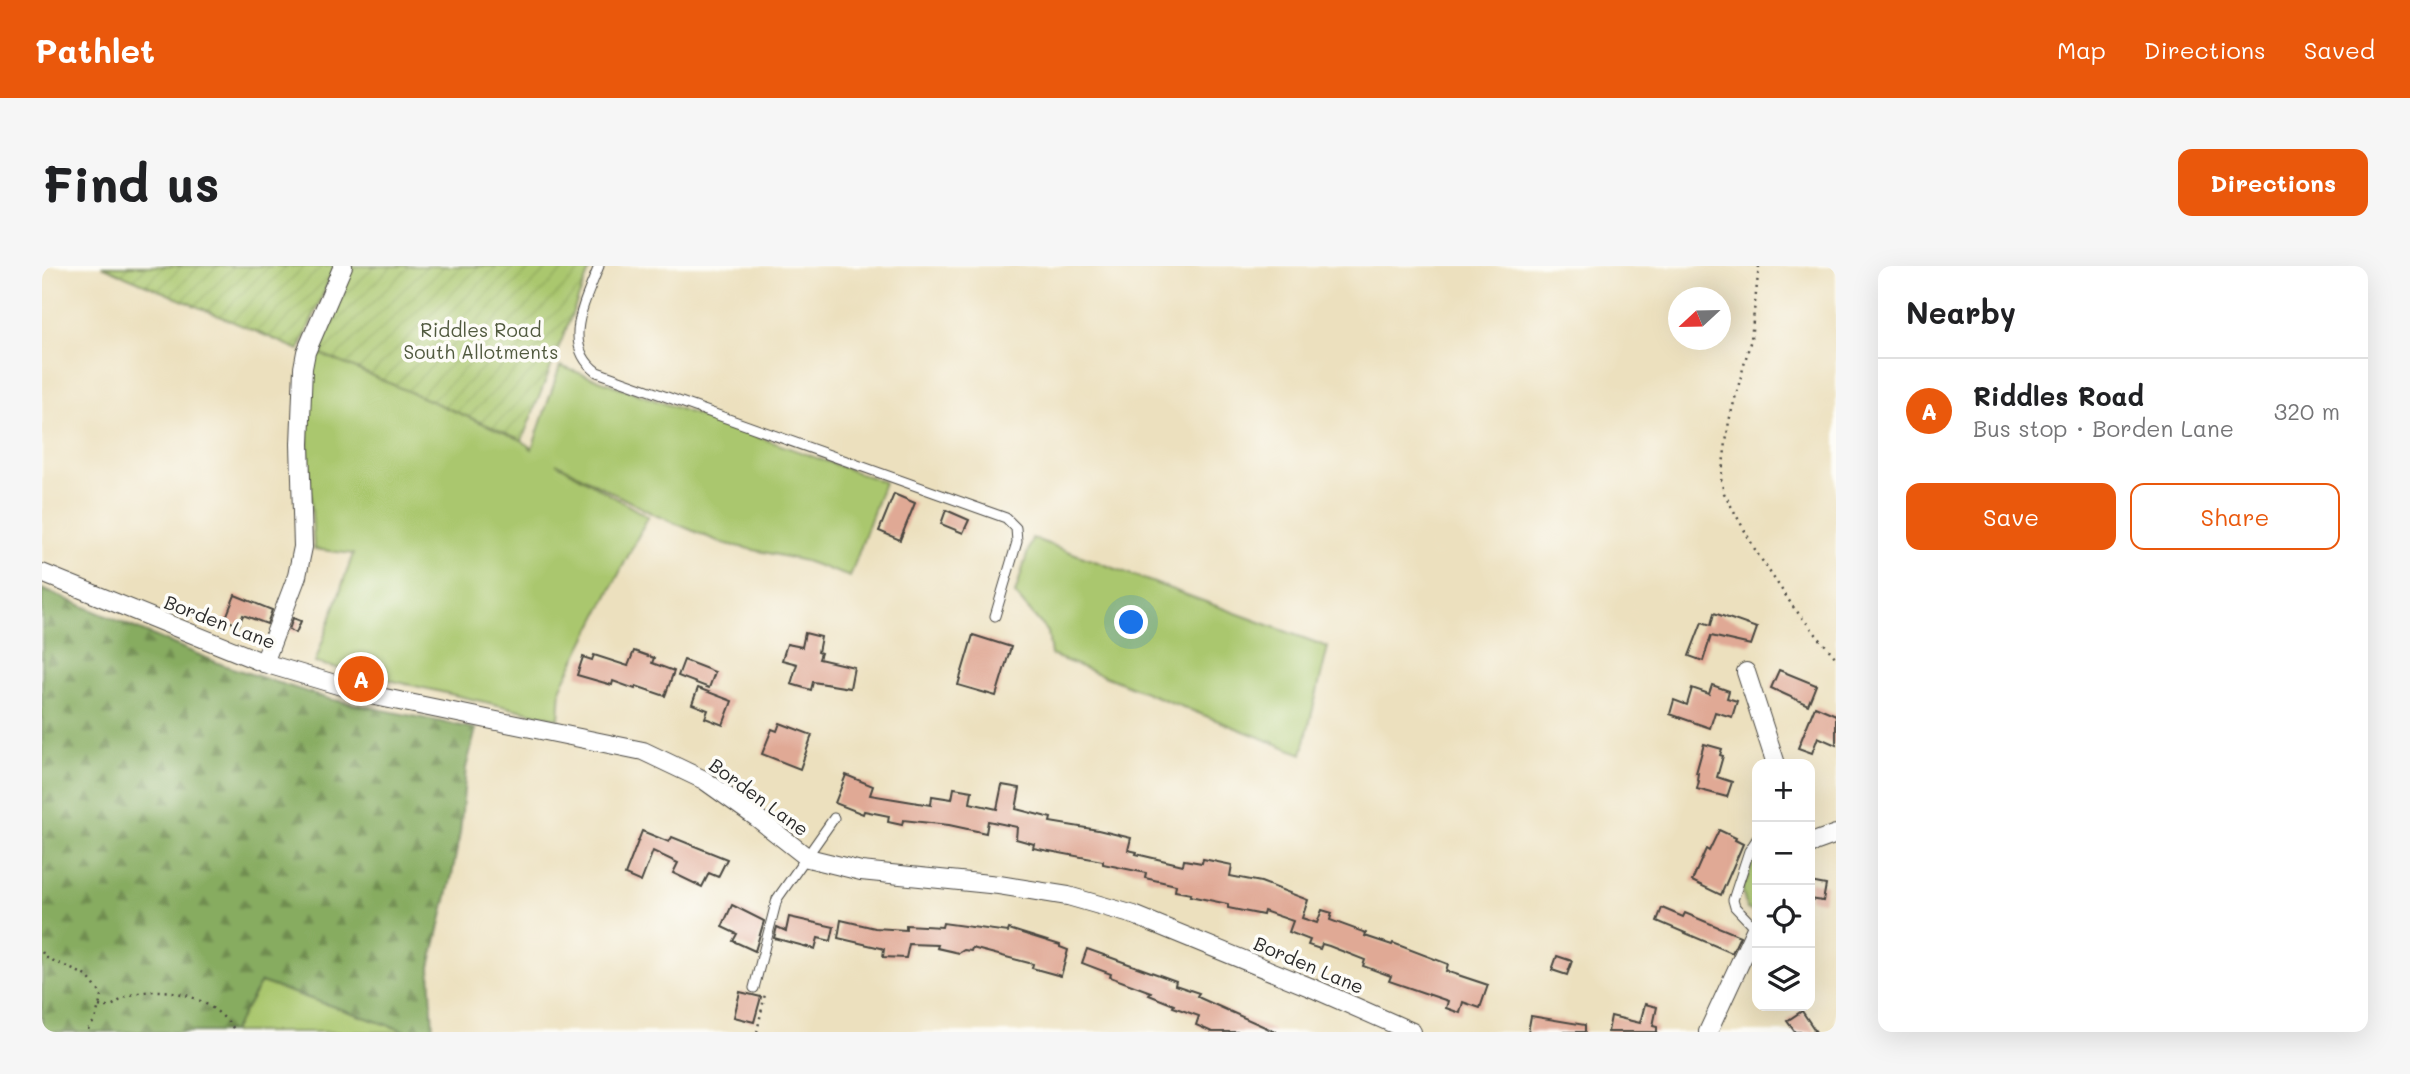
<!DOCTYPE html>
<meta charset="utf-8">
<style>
body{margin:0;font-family:Mali,sans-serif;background:#f6f6f6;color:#202124}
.controls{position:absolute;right:21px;bottom:21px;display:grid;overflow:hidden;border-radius:14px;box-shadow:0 7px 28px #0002}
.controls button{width:63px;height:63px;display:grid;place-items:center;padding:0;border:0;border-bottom:2px solid #e0e0e0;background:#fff;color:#202124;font:35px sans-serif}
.compass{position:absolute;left:1626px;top:21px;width:63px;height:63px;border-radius:50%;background:#fff;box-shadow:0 7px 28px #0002;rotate:248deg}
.you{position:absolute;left:1090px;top:357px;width:24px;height:24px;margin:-18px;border:5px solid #fff;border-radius:50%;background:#1a73e8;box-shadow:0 0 0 10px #1a73e833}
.badge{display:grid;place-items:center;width:46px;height:46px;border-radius:50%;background:#ea580c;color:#fff;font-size:23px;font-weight:700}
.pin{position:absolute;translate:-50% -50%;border:4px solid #fff;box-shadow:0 2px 7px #0006}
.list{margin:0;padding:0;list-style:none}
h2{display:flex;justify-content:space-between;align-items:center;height:91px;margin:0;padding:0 28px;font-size:30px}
h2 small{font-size:23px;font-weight:400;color:#757577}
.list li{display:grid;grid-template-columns:46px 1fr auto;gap:21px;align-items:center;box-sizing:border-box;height:105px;padding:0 28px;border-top:2px solid #e0e0e0}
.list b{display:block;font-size:26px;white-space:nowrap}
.list p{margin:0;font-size:23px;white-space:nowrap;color:#757577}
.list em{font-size:23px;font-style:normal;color:#757577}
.actions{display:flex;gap:14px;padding:21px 28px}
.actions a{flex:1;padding:16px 0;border:2px solid #ea580c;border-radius:14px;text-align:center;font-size:24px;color:#ea580c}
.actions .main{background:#ea580c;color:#fff}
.icon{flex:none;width:38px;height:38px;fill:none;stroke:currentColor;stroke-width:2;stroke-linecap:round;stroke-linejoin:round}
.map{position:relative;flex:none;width:1794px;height:766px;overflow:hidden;border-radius:14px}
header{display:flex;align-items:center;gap:42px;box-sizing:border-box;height:98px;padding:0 35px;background:#ea580c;color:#fff}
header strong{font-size:33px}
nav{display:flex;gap:38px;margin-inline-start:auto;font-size:24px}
.intro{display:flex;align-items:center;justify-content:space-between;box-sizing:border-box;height:168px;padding:0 42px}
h1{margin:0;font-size:49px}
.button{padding:18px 32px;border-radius:14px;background:#ea580c;color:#fff;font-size:24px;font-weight:700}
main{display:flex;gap:42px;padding:0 42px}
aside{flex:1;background:#fff;border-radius:14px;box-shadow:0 7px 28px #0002}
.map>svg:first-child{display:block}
.grass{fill:#aac76e;stroke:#6a794c;stroke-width:2}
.forest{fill:url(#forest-firs);stroke:#596c46;stroke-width:2}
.garden{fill:url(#garden-furrows);stroke:#6a794c;stroke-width:2}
.building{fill:#e0a995}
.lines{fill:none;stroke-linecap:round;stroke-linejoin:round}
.service-casing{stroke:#484641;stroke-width:11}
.minor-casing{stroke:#484641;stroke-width:20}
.path{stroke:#484641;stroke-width:2.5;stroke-dasharray:2 5;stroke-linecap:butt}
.service{stroke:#fff;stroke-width:9}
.minor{stroke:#fff;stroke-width:18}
.labels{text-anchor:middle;stroke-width:7;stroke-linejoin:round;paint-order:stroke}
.park-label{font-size:19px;fill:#515a3f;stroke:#fdfcf7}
.street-label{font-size:19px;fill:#2b2b2b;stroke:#fdfcf7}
</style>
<header>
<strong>Pathlet</strong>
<nav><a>Map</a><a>Directions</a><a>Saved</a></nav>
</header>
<div class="intro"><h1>Find us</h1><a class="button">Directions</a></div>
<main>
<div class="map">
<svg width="1794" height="766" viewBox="0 0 1794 766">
<defs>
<pattern id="forest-firs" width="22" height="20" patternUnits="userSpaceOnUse" patternTransform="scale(1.75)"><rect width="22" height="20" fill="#87ac61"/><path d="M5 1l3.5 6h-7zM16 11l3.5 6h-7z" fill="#6f8c50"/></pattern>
<pattern id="garden-furrows" width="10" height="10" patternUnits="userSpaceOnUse" patternTransform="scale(1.75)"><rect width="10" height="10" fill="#aac76e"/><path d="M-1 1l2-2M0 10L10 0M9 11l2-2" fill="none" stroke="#92ab5f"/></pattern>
</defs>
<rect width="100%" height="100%" fill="#fdfcf7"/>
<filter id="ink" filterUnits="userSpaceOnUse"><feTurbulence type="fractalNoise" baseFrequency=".0143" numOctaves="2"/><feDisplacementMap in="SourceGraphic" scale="14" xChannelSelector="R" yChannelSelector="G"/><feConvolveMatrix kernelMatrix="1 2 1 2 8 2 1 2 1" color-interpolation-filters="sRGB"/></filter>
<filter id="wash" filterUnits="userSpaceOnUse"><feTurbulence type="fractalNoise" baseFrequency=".00686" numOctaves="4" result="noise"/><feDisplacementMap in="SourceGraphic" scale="28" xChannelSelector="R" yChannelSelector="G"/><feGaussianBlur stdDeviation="1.57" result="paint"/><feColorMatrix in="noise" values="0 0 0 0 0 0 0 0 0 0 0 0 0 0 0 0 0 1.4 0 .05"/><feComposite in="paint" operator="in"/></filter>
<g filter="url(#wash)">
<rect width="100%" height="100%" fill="#ece0be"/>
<g class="grass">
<polygon points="270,84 480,174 490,183 518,100 842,216 808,311 763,295 680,277 611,248 514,197 606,251 519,421 517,453 273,397 311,288 272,283 265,167"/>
<polygon points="990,272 1286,381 1260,488 1009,389 1006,366 973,328"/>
<polygon points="1715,578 1715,647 1705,643 1700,624 1708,605"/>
<polygon points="219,716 366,766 190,766"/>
</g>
<polygon class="forest" points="0,323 181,399 287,433 434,463 424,502 418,567 410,609 388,701 391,766 366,766 219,716 190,766 0,766"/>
<g class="garden">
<polygon points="60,0 293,0 257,84"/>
<polygon points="308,0 549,0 480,174 270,84"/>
</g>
<g id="blocks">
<g class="building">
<polygon points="852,228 873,237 858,274 837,265"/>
<polygon points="904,244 927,254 921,267 899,258"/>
<polygon points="193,329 230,344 225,358 201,349 197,359 183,354"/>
<polygon points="1672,347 1715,362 1709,379 1669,370 1661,395 1647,390 1660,356 1669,359"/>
<polygon points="251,352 259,355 254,367 247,364"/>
<polygon points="763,367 779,371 776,386 779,387 777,393 812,401 808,422 771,416 769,424 749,418 755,398 740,394 745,378 760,381"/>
<polygon points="931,369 969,381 954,430 916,419"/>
<polygon points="592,385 612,392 610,397 632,405 623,430 594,420 593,423 571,415 570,419 535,409 541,391 550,394 552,389 586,400"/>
<polygon points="642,394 673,406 667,422 636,410"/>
<polygon points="1737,404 1774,419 1766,439 1729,422"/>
<polygon points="1670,419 1687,425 1685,432 1695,435 1690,451 1673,446 1668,462 1628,448 1632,434 1645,439 1650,422 1667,428"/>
<polygon points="656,422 690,435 681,459 663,452 666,444 650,438"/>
<polygon points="1773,440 1794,449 1794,479 1776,471 1770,487 1756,482"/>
<polygon points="738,457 770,469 758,503 720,488 730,463 735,465"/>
<polygon points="1662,478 1680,483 1678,489 1681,490 1675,511 1690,516 1685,531 1655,523 1657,515 1655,514 1656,507 1654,507"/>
<polygon points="804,509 831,520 828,529 889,539 890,530 910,533 912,522 930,525 928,537 955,543 960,519 978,522 974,543 1009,552 1008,556 1056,564 1089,572 1086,584 1095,586 1094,588 1141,599 1142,594 1160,597 1161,593 1190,599 1188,610 1219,616 1266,634 1260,652 1275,657 1280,644 1290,647 1288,654 1324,667 1323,670 1350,679 1351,677 1406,698 1404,705 1446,719 1438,742 1421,736 1418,747 1404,742 1406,735 1347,715 1349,710 1321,700 1323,694 1287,680 1280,678 1278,683 1266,679 1268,674 1247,666 1251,655 1222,645 1221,649 1186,642 1186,638 1148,630 1149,628 1133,625 1134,619 1103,612 1104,607 1061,598 1061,595 991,582 992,578 974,573 975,561 946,555 944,567 907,559 861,554 860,559 846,556 847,550 822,545 821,548 793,537"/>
<polygon points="1677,564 1694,572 1693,574 1701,578 1679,629 1650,615 1664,583 1667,585"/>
<polygon points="600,565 627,576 630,571 685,593 676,611 667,607 660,621 631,607 636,597 611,585 599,616 583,609"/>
<polygon points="1768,616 1784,619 1781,635 1768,633"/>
<polygon points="690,639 722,655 713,685 691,675 695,668 680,661"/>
<polygon points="1620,642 1641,651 1643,647 1698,670 1690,687 1615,655"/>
<polygon points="747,651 792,661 789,675 776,672 773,683 732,672 735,661 744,665"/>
<polygon points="799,654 833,662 864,664 864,659 900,661 901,657 966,666 967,663 1018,679 1018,681 1026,684 1019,710 990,702 991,698 930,682 929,685 922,684 917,687 895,682 896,679 867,678 864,692 841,691 842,683 839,682 796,672"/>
<polygon points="1045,683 1134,715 1133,719 1157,727 1155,730 1158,732 1234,766 1170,766 1154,759 1157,750 1131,741 1132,739 1107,729 1109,726 1068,711 1069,708 1040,697"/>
<polygon points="1515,690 1530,695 1525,709 1510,704"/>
<polygon points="698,726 719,731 712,756 692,751"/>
<polygon points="1603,738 1615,741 1611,760 1615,761 1615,766 1566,766 1569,750 1598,757"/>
<polygon points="1760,745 1774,766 1753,766 1745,755"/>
<polygon points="1489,750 1543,759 1543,766 1486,766"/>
</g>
</g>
</g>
<g filter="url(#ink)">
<use href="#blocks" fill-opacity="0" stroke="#484641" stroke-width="2"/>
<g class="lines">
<defs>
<g id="service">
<path d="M557 0C544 34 518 79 555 106L964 252 974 262 975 276 953 350"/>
<polyline points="1714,663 1693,641 1691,634 1707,585 1715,573"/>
<polyline points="712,722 735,633 792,552"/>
</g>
<g id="minor">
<polyline points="0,307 222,397 333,430 601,485 662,514 714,551 766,592 819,605 957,619 1026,630 1092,649 1275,724 1370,766"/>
<polyline points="222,397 255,310 261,281 258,178 261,102 264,86 301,0"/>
<polyline points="1704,406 1734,498"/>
<polyline points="1768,579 1772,576 1794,568"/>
<polyline points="1666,766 1715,660"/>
</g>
</defs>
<use href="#service" class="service-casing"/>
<use href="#minor" class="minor-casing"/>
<g class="path">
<polyline points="1717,0 1709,73 1687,155 1679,213 1682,227 1715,287 1752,342 1794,392"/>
<polyline points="0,686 3,691 45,710 60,729 53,754 44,766"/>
<path d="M57 740C71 744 75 734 86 730 126 716 171 732 194 766"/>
<polyline points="715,766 723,728"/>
</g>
<use href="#service" class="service"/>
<use href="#minor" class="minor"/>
</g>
</g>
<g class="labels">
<g class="park-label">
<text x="439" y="71">Riddles Road<tspan x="439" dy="22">South Allotments</tspan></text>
</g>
<g class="street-label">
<text transform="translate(178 356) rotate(21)" y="7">Borden Lane</text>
<text transform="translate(717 531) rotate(36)" y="7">Borden Lane</text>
<text transform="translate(1267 699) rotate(23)" y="7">Borden Lane</text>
</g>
</g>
</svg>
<div class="controls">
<button>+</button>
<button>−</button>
<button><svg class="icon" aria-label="locate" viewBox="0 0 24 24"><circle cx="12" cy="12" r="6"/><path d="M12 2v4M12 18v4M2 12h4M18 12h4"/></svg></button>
<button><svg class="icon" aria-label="layers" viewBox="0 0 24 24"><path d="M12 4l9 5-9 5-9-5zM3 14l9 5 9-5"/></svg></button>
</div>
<svg class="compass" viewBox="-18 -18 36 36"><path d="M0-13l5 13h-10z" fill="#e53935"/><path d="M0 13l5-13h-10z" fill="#757577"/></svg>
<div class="you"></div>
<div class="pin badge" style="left:319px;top:413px">A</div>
</div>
<aside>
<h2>Nearby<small></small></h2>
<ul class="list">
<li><span class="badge">A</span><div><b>Riddles Road</b><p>Bus stop · Borden Lane</p></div><em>320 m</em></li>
</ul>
<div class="actions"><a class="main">Save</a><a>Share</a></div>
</aside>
</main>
